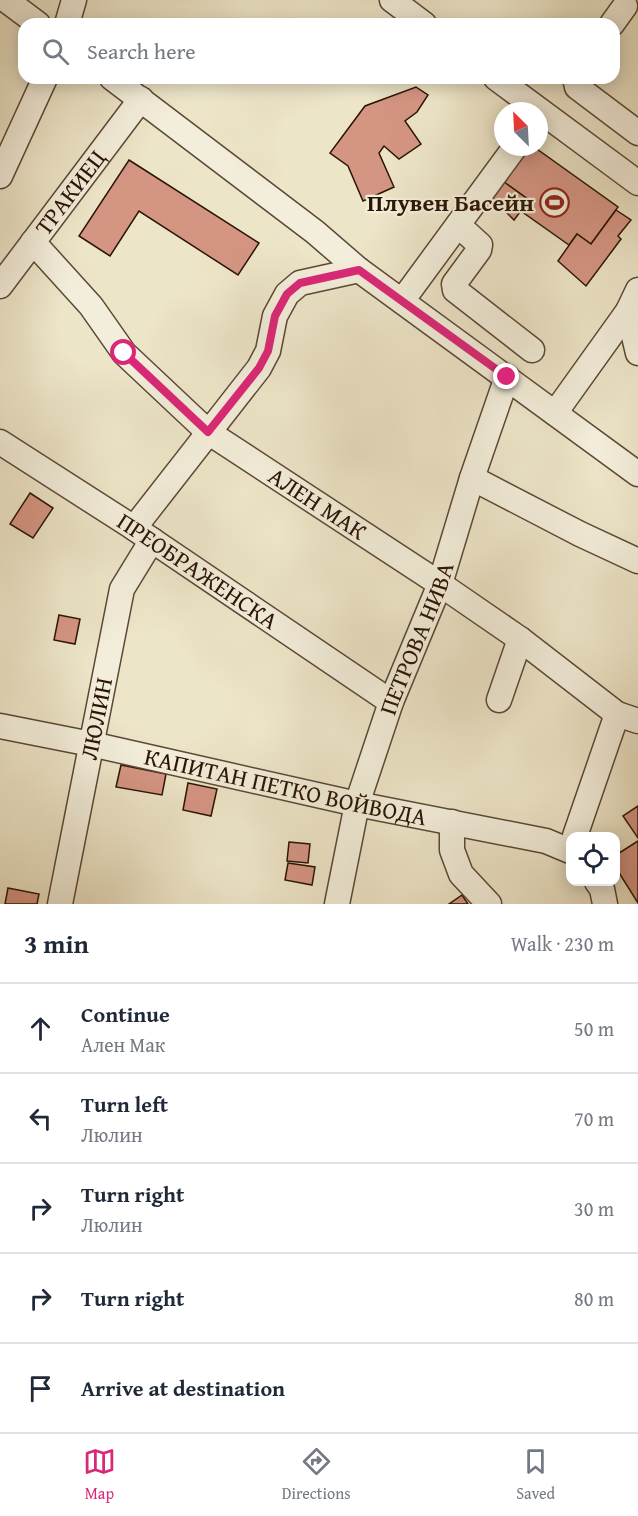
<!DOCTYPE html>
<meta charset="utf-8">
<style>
body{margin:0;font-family:"Gentium Book Plus",serif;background:#f2f2f3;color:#1f2937}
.controls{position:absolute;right:18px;bottom:18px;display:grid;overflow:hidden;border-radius:12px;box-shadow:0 3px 15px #0003}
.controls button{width:54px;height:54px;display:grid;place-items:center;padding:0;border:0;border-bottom:2px solid #e0e1e3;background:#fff;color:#1f2937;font:30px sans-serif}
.compass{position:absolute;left:494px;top:102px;width:54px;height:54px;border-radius:50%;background:#fff;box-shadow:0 3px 15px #0003;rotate:336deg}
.stop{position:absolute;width:18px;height:18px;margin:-14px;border:4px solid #db2777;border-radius:50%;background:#fff}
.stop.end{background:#db2777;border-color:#fff;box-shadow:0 2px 6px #0008}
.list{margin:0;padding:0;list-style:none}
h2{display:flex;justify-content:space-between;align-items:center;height:78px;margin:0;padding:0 24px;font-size:26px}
h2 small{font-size:20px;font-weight:400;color:#747a83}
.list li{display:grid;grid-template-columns:39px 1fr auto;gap:18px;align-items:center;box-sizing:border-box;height:90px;padding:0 24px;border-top:2px solid #e0e1e3}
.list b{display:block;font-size:22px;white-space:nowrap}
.list p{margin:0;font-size:20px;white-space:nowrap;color:#747a83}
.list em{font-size:20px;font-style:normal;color:#747a83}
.icon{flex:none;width:33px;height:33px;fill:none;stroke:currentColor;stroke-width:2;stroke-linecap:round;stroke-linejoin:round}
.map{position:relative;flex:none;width:638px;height:904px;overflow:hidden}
.search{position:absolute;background:#fff;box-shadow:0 3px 15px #0003;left:18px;right:18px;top:18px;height:66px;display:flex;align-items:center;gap:15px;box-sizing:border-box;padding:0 21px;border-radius:18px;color:#747a83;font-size:22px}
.sheet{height:528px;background:#fff}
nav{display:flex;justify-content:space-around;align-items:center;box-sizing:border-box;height:84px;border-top:2px solid #e0e1e3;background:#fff;font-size:16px;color:#747a83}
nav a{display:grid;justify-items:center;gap:3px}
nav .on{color:#db2777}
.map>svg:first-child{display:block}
.building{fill:#d59583;stroke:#2a1405;stroke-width:1.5}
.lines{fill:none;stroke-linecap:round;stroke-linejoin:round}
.minor-casing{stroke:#5b4836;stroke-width:27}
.minor{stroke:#f3eedb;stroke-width:24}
.route{stroke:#db2777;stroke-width:8}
.labels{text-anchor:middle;stroke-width:4.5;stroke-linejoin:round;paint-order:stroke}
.street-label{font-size:24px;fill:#2a1405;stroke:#f3eedb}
.poi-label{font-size:24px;font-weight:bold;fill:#2a1405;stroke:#f3eedb;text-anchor:end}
</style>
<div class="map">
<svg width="638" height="904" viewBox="0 0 638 904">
<rect width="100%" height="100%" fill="#ede5c8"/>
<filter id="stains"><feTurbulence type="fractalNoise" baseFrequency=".00333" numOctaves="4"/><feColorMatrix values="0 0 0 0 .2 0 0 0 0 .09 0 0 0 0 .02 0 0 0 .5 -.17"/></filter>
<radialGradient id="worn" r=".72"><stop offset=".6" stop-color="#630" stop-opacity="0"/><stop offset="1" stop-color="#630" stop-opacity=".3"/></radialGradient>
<g class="building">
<polygon points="416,87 428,95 417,112 405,121 421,144 399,159 384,146 379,153 394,187 363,201 348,166 330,153 365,106"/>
<polygon points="530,147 534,147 618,207 591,244 577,234 569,245 521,211 529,200 504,182"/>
<polygon points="129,160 259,243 238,275 139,211 110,256 79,236"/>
<polygon points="504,182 529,200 514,220 492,198"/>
<polygon points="616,210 631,220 618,236 621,239 586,286 558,261 577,234 591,244"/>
<polygon points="30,493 53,508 33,538 10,524"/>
<polygon points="59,615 80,619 75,644 54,640"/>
<polygon points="121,765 166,774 162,795 116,787"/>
<polygon points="188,783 217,789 211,816 183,810"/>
<polygon points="638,806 638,838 623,816"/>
<polygon points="638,841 638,903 616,868 616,855"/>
<polygon points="289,842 310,844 308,863 287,861"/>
<polygon points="288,863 315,867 312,885 285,880"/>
<polygon points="8,888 39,894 37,904 5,904"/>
<polygon points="462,895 468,904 449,904"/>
</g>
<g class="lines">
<defs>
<g id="minor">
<polyline points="6,0 38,24"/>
<polyline points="392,0 424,24"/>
<polyline points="67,24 74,0"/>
<polyline points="612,24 625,6"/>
<polyline points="112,78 315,232 359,270 638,474"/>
<polyline points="496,78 638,183"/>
<polyline points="575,78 577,87 638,133"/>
<polyline points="0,176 45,78"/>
<polyline points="458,225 480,245 479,250 454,284 455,290 532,350"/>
<path id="s1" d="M33 242 91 306 124 353 208 432 440 584 520 639 617 714 638 721"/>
<path id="s2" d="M0 286 141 99"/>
<polyline points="402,301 515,147"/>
<polyline points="628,311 638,353"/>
<polyline points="555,413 628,311 638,290"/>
<path id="s3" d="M0 442 134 528 391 702"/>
<polyline points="472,478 580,534 638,561"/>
<polyline points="134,528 259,368 268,351 275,316 287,294 300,283 359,270"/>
<polyline points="499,700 520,639"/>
<path id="s4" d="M0 726 91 744 357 804 546 841 570 851"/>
<polyline points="452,822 452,850 461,874 489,904"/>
<polyline points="575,836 617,714"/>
<polyline points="597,882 602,889 605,904"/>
<path id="s5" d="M60 904 122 589 152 540"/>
<path id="s6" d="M337 904 357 804 391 702 440 584 472 478 507 377"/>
</g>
</defs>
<use href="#minor" class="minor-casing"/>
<use href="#minor" class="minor"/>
</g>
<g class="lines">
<polyline class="route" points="124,353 208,432 259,368 268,351 275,316 287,294 300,283 359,270 507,377"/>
</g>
<defs>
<symbol id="stadium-ring" viewBox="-11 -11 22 22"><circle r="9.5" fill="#f3eedb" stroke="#8f2418" stroke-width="1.5"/><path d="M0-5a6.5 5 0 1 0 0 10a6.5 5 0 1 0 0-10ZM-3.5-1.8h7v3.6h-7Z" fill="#8f2418"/></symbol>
</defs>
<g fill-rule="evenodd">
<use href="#stadium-ring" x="538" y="186" width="33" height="33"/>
</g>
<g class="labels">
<g class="street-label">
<text dy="8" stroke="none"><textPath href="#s2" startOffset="117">ТРАКИЕЦ</textPath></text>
<text dy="8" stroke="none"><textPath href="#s1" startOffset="390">АЛЕН МАК</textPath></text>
<text dy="8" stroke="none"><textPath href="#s3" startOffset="236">ПРЕОБРАЖЕНСКА</textPath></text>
<text dy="8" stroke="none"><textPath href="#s6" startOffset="278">ПЕТРОВА НИВА</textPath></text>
<text dy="8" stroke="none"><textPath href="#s5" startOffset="189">ЛЮЛИН</textPath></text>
<text dy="8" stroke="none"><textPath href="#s4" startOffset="292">КАПИТАН ПЕТКО ВОЙВОДА</textPath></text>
</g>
<g class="poi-label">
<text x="534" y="211">Плувен Басейн</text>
</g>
</g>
<rect width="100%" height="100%" filter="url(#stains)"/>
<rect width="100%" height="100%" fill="url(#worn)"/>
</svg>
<div class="controls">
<button><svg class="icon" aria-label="locate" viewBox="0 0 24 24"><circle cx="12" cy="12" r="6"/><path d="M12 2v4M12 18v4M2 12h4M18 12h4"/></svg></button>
</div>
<svg class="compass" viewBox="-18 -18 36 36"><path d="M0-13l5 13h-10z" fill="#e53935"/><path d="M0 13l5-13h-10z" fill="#747a83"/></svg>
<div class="stop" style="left:124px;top:353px"></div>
<div class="stop end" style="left:507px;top:377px"></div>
<div class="search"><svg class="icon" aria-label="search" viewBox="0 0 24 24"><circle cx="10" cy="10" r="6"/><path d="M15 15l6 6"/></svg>Search here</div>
</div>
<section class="sheet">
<h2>3 min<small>Walk · 230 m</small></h2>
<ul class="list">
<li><svg class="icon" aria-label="ahead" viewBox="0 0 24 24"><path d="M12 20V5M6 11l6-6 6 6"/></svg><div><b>Continue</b><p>Ален Мак</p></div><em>50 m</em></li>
<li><svg class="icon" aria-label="left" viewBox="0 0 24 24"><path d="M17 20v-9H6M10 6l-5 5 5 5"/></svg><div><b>Turn left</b><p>Люлин</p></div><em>70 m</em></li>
<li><svg class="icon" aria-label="right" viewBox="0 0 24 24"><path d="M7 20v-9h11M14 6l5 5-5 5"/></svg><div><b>Turn right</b><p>Люлин</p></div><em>30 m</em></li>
<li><svg class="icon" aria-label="right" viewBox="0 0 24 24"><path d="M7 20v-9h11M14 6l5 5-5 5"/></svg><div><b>Turn right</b></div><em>80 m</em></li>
<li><svg class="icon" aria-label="arrive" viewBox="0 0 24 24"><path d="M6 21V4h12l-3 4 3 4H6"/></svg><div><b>Arrive at destination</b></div></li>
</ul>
</section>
<nav>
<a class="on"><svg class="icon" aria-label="map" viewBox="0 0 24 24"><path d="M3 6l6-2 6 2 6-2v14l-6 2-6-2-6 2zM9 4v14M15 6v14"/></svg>Map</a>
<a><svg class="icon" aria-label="directions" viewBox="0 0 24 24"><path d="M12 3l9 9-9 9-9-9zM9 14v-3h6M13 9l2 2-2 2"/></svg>Directions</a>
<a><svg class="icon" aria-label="saved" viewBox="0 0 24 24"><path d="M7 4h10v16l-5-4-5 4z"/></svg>Saved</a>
</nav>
